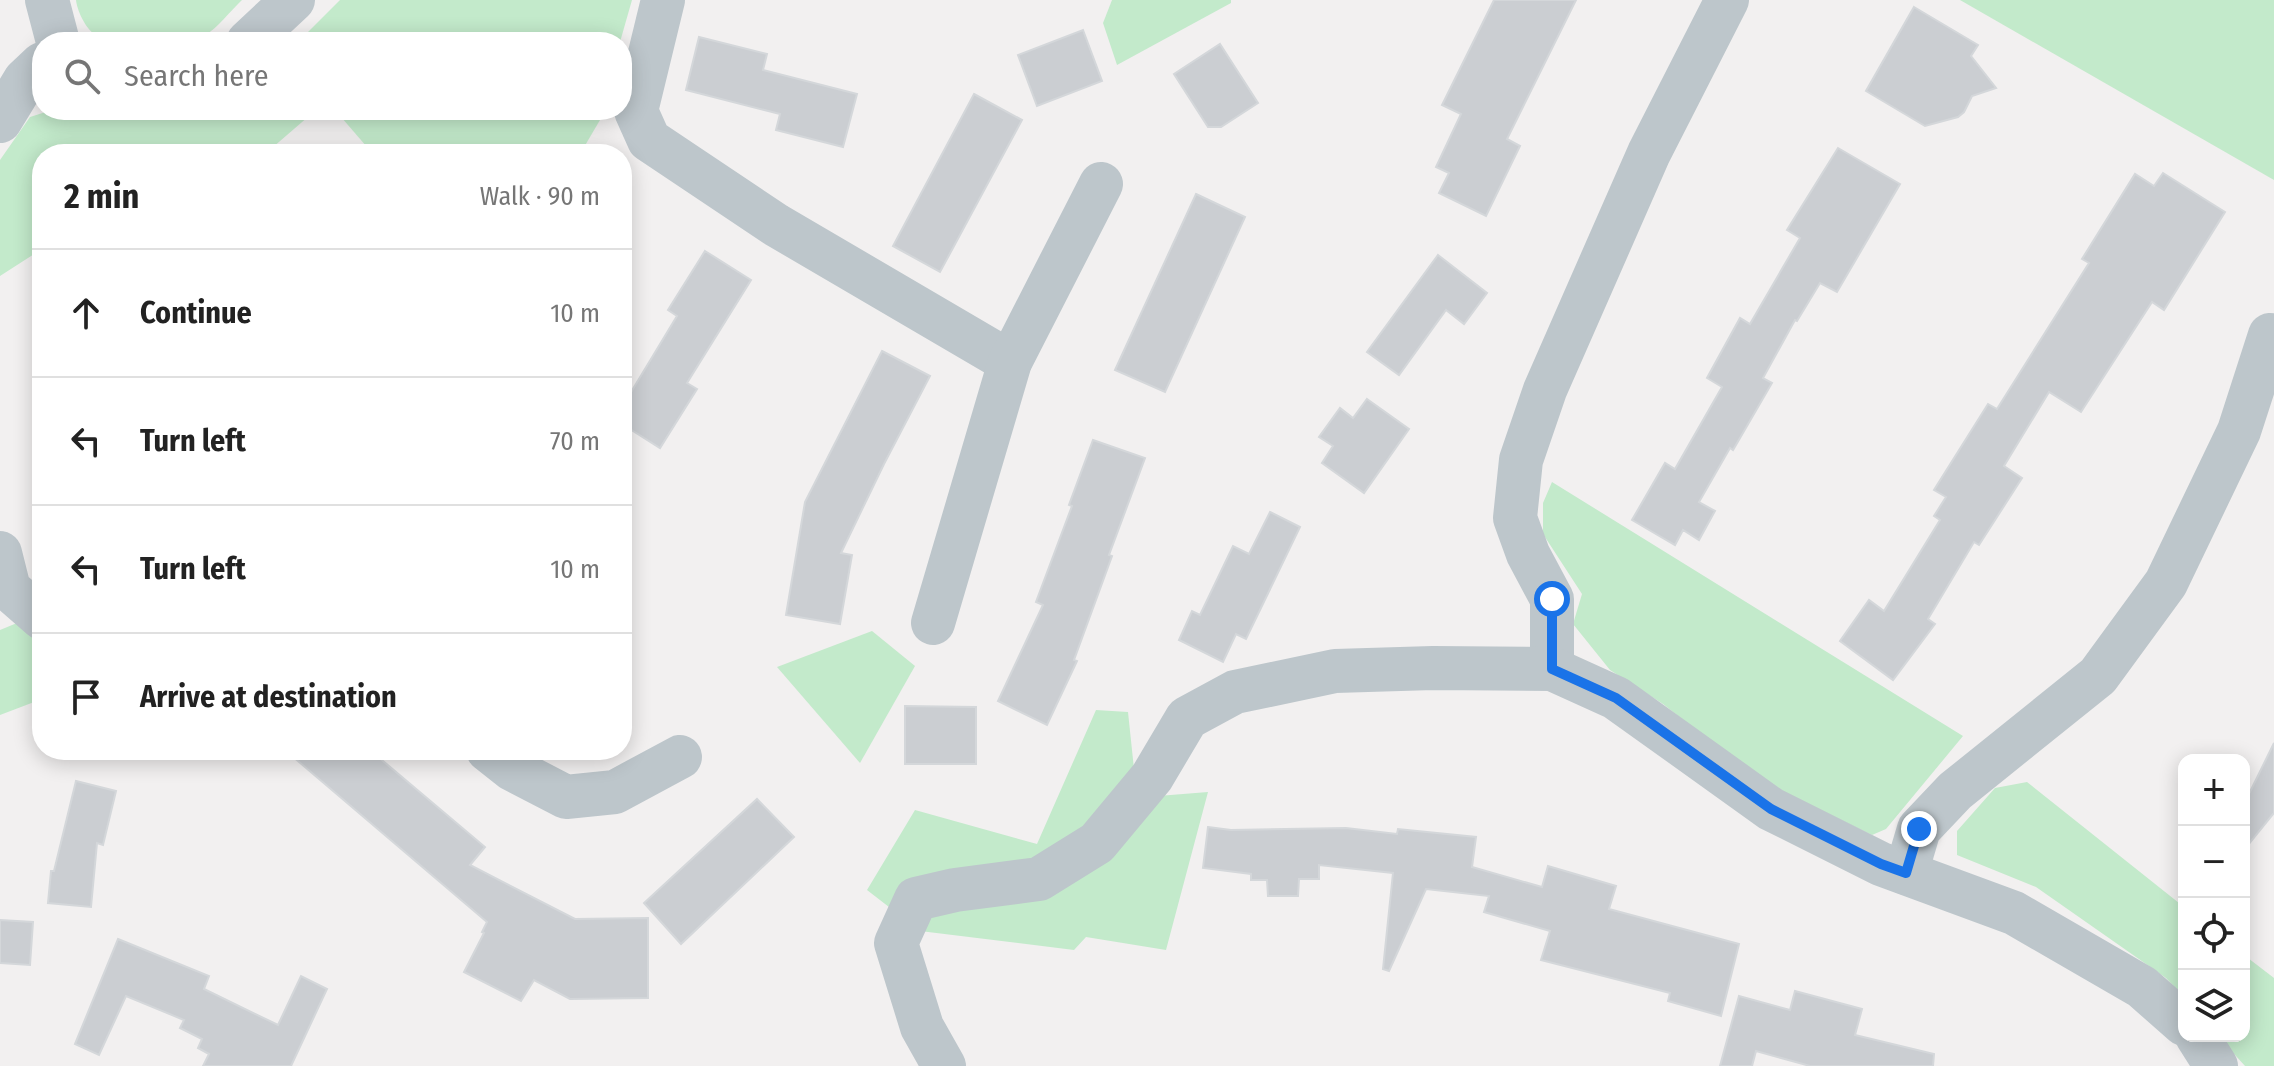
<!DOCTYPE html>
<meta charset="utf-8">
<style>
body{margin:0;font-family:"Fira Sans Condensed",sans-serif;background:#f2f2f2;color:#222}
.controls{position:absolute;right:24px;bottom:24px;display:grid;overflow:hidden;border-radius:16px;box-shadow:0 4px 20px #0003}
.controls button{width:72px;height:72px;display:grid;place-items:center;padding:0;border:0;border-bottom:2px solid #e0e0e0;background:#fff;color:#222;font:40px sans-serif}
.stop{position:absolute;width:24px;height:24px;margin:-18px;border:6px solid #1a73e8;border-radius:50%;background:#fff}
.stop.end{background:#1a73e8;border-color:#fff;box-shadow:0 2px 8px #0008}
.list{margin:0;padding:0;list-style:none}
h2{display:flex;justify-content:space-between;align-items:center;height:104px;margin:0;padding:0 32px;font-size:34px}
h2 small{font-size:26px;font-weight:400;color:#767676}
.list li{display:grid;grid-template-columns:52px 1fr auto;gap:24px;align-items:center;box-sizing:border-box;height:128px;padding:0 32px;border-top:2px solid #e0e0e0}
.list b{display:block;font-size:30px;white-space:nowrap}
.list em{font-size:26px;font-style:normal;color:#767676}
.icon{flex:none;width:44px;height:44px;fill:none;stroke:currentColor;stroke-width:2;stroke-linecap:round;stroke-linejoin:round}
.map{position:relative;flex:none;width:2274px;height:1066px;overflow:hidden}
.search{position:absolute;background:#fff;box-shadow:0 4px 20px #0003;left:32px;top:32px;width:600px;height:88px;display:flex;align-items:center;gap:20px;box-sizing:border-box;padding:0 28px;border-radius:32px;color:#767676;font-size:30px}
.panel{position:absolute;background:#fff;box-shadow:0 4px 20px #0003;left:32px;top:144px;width:600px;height:616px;border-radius:32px}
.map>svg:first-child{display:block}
.green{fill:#c3eacb}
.building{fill:#cbced2;stroke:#d4d7da;stroke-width:2}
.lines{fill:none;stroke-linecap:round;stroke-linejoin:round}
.minor{stroke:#bdc6cb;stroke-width:44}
.route{stroke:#1a73e8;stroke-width:10}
</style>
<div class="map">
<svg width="2274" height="1066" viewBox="0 0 2274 1066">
<rect width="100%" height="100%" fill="#f2f0f0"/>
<g class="green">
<path d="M76 0H242C230 11 218 28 205 35 185 47 112 47 93 33 85 27 77 10 76 0Z"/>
<polygon points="340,0 632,0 620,42 298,42"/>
<polygon points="1112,0 1231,0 1231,3 1117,65 1103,23"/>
<polygon points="1960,0 2274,0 2274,180"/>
<polygon points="52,110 97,110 129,119 192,116 205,110 316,110 265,154 42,154 42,249 0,276 0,160 30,117"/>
<polygon points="335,110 602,110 600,120 580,154 373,154"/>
<polygon points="1552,482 1963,736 1886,829 1872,835 1762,782 1663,704 1610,670 1573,624 1582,594 1543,534 1543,503"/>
<polygon points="17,623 42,640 42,699 0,715 0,630"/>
<polygon points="872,631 915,666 860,763 777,667"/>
<polygon points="1096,710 1128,712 1134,769 1158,796 1208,792 1166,950 1086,937 1074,950 920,931 867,890 915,810 1037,844"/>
<polygon points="2027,782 2184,907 2184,997 2166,978 2036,887 1957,855 1957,831 1995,788"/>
<polygon points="2244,955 2274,978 2274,1066 2245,1066 2218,1036 2244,1036"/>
</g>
<g class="building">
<polygon points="1494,0 1576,0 1507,139 1520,146 1486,216 1439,193 1449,173 1436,167 1461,114 1442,105"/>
<polygon points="1914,7 1978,45 1971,56 1996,88 1972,96 1964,112 1958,117 1925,126 1866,91"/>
<polygon points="1083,30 1102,81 1037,106 1018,55"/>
<polygon points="699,37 767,54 763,70 857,94 843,147 776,130 780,114 686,90"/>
<polygon points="1220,44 1258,103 1221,127 1208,127 1174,74"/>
<polygon points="974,94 1022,120 940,272 893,246"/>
<polygon points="1838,148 1900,184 1837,292 1820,283 1797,321 1795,320 1763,378 1772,383 1733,450 1730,448 1699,502 1715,511 1699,540 1683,530 1675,545 1632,520 1665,463 1675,469 1722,387 1707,378 1740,318 1750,324 1800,238 1787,230"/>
<polygon points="2163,173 2225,212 2164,310 2152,302 2081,412 2049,392 2004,466 2022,478 1979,545 1974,542 1928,619 1935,624 1893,680 1840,641 1869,600 1884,611 1940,520 1934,516 1946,497 1934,490 1988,404 1997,409 2089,263 2082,259 2135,174 2154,186"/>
<polygon points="1196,194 1245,217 1165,392 1115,370"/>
<polygon points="705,251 751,280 687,383 697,389 660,448 622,424 622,407 677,316 668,310"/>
<polygon points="1438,255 1487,293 1464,324 1446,310 1399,375 1367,352"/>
<polygon points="882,351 930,376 884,464 841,553 852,555 840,624 786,615 805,502"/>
<polygon points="1367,399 1409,429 1364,493 1322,463 1333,446 1319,437 1340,408 1353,418"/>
<polygon points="1093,440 1145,458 1109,555 1112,556 1074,660 1077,661 1047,725 998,701 1043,605 1036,602 1072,506 1069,505"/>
<polygon points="1270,512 1300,527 1246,639 1236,634 1223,662 1179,640 1192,611 1200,615 1233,546 1249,554"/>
<polygon points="905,706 976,707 976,764 905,764"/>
<polygon points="2274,743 2274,813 2244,850 2244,804"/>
<polygon points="285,750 370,750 485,847 470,865 575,919 648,918 648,998 570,999 534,980 521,1001 464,972 484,933 482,932 487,922"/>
<polygon points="76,781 116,791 103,845 97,843 91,907 48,903 51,871 54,871"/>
<polygon points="757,799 794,837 681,944 644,903"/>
<polygon points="1208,827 1231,830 1346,828 1397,834 1398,829 1476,837 1472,867 1542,887 1548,866 1616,886 1609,909 1739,944 1721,1016 1668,1001 1670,993 1541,960 1550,931 1484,912 1489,896 1426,889 1389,971 1383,969 1393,873 1319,865 1319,879 1299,879 1298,896 1268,896 1267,880 1251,880 1251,874 1203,868"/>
<polygon points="0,920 33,922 30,965 0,963"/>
<polygon points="118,939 209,976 204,989 278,1025 301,976 327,989 291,1066 203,1066 209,1054 198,1048 202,1039 180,1028 184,1020 126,996 99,1055 75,1044"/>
<polygon points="1795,991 1862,1009 1855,1035 1934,1054 1933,1066 1810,1066 1756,1051 1752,1066 1720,1066 1739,996 1790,1010"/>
</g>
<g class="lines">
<g class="minor">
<polyline points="47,0 58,42"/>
<polyline points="663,0 636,111 649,140 776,225 1010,362"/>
<polyline points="248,42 293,0"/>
<polyline points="0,121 25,80 42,64"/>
<polyline points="0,553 9,589 42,618"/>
<polyline points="933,623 1010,362 1101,184"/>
<polyline points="1552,669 1552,599 1528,554 1515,518 1521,460 1545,390 1649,153 1727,0"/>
<polyline points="488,750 512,769 566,797 615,792 680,757"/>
<polyline points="1906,873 1919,829 1955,791 2098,676 2166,583 2239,431 2270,335"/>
<polyline points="2197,1036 2216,1066"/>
<polyline points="944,1066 922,1027 896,943 916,899 955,890 1039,879 1097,843 1152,777 1187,718 1235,692 1335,671 1433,668 1552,669 1616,698 1771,809 1881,864 2014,913 2142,987 2184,1024"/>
</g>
</g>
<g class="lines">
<polyline class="route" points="1552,599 1552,669 1616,698 1771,809 1881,864 1906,873 1919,829"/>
</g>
</svg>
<div class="controls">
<button>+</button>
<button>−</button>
<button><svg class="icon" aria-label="locate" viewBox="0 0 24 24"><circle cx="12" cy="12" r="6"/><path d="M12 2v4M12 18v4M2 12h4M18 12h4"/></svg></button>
<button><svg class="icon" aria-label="layers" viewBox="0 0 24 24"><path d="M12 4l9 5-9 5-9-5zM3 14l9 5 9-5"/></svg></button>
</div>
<div class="stop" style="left:1552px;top:599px"></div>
<div class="stop end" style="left:1919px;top:829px"></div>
<div class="search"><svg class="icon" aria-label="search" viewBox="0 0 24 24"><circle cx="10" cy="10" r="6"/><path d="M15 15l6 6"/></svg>Search here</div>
<section class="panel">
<h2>2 min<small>Walk · 90 m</small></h2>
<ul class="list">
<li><svg class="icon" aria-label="ahead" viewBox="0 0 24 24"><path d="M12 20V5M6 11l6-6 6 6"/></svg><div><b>Continue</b></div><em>10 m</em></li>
<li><svg class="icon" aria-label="left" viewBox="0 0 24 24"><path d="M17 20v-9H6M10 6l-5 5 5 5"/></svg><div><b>Turn left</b></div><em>70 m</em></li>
<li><svg class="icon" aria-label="left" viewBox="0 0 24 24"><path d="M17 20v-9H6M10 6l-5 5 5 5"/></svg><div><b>Turn left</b></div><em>10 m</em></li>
<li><svg class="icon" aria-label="arrive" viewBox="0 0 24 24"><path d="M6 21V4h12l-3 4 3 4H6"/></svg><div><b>Arrive at destination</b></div></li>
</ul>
</section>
</div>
